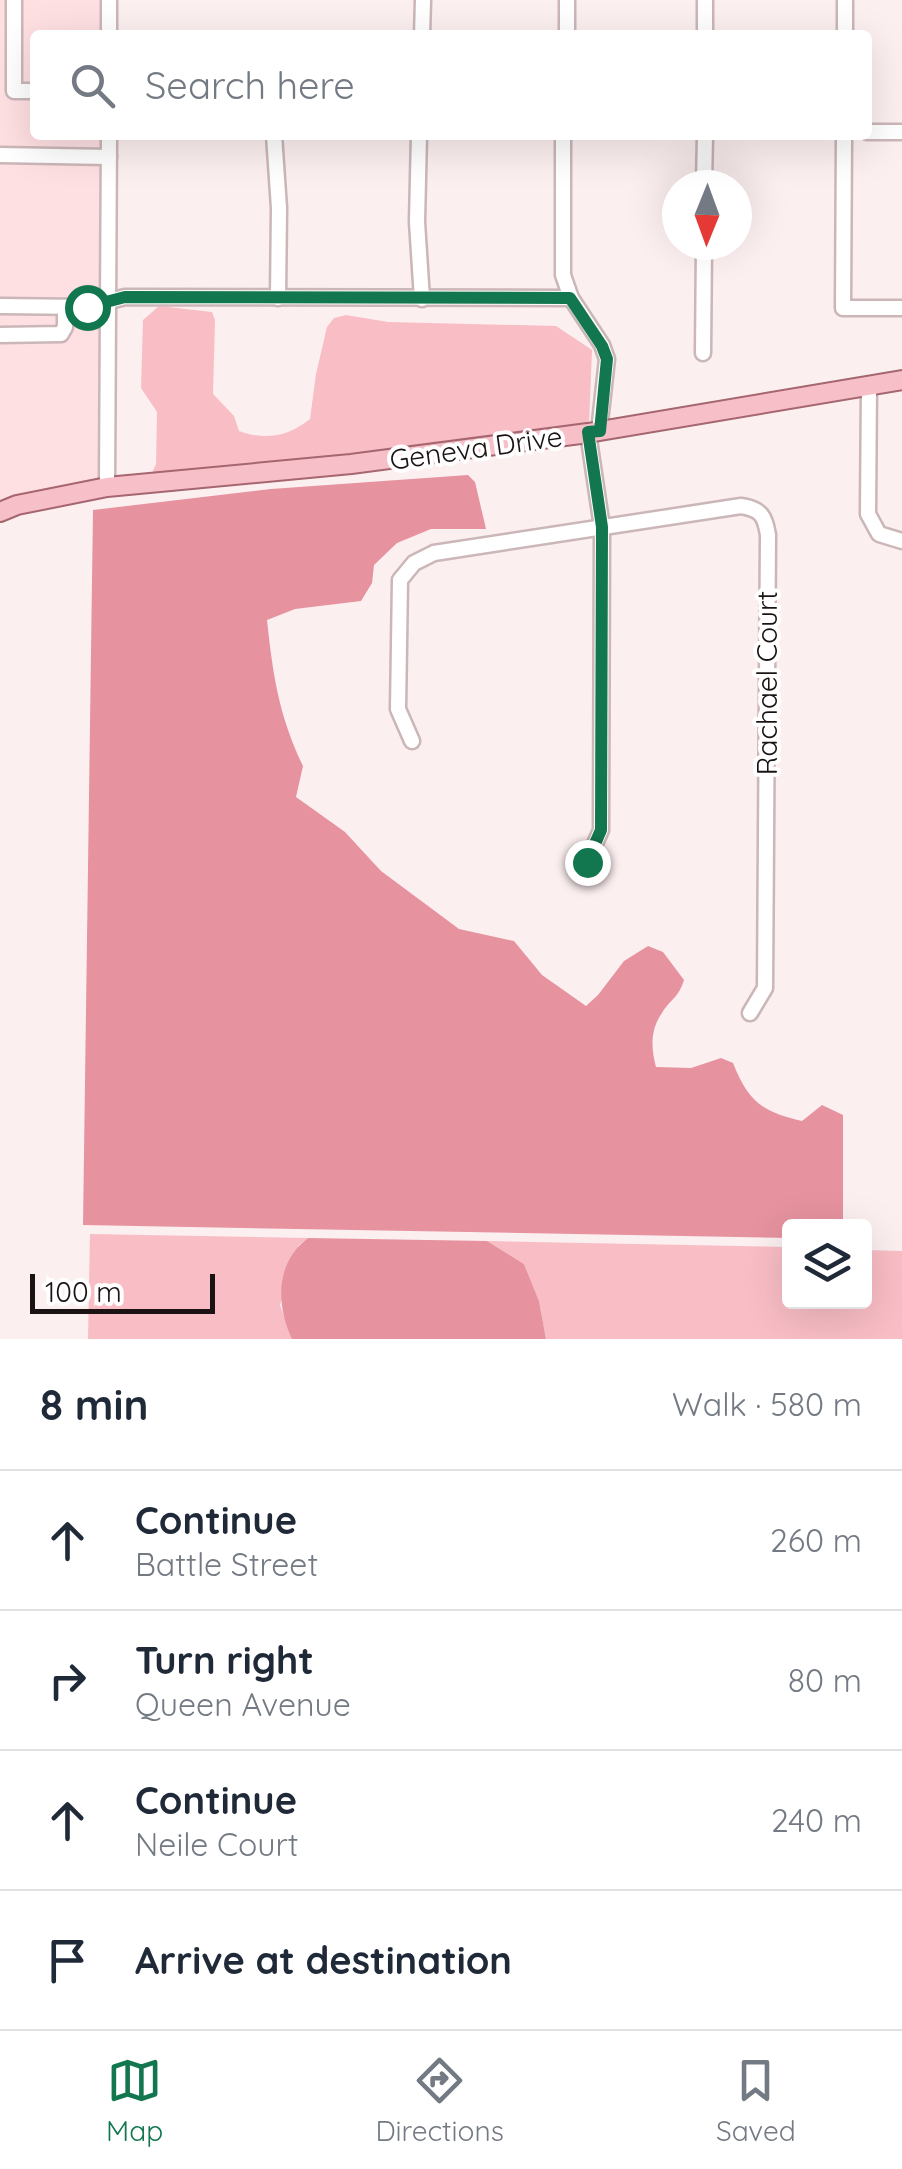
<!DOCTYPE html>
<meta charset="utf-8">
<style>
body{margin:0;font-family:Quicksand,sans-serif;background:#f6f6f7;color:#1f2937}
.controls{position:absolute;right:30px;bottom:30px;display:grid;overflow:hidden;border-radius:10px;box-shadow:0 10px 40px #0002}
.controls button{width:90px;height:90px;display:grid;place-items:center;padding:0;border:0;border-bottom:2px solid #e0e1e3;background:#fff;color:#1f2937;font:50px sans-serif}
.compass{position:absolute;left:662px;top:170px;width:90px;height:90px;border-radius:50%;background:#fff;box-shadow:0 10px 40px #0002;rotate:181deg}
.scale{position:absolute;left:30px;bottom:25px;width:185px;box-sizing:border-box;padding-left:10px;border:5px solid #1a1213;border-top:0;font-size:28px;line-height:35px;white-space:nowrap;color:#1a1213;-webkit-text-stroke:8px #fff;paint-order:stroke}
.stop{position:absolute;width:30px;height:30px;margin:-22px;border:8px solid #12774f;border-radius:50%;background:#fff}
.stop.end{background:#12774f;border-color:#fff;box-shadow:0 2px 10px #0008}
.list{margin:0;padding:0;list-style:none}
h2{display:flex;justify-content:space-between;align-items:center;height:130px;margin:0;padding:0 40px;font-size:42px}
h2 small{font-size:32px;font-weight:400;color:#747a83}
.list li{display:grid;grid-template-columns:65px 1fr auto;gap:30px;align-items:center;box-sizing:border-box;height:140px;padding:0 40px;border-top:2px solid #e0e1e3}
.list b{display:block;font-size:38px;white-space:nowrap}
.list p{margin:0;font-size:32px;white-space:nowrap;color:#747a83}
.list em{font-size:32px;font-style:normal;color:#747a83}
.icon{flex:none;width:55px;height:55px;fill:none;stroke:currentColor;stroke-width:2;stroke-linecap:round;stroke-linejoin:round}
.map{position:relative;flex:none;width:902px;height:1339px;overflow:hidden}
.search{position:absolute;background:#fff;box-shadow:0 10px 40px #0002;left:30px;right:30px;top:30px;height:110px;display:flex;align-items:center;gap:25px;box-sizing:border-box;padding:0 35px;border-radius:10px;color:#747a83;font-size:38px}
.sheet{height:690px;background:#fff}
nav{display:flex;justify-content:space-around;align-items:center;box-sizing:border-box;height:140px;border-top:2px solid #e0e1e3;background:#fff;font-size:28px;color:#747a83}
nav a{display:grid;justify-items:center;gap:5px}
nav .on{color:#12774f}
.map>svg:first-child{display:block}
.built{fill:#fedfe2}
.green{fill:#f9bdc5}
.forest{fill:#e6929f}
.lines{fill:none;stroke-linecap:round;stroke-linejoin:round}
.minor-casing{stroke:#cbb6b8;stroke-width:19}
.major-casing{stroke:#a66670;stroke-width:22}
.minor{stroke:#fff;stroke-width:14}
.major{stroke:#f7bfc7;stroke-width:18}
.route{stroke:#12774f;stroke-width:12}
.labels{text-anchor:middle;stroke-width:8;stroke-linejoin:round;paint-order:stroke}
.street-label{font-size:28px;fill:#1a1213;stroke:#fff}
</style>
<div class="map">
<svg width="902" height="1339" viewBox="0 0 902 1339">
<rect width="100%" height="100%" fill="#fceff0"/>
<polygon class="built" points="0,0 103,0 103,35 35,35 35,135 103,135 100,481 0,505"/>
<g class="green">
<path d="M159 306 212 312 215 320 213 394 234 416 239 431C266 441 289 436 310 419L316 374 327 327 334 318 346 315 388 322 556 326 592 350 589 425 350 457 151 475 156 464 157 412 141 388 143 320Z"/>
<polygon points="90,1234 308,1238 299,1245 280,1305 292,1339 88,1339"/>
<polygon points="487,1241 789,1247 790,1302 864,1302 865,1250 902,1251 902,1339 546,1339 539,1301 524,1264"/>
</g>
<g class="forest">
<path d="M468 475 475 482 486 529H431L397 543 374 565 372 583 361 601 295 609 267 620C273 676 279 716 303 766L296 797 345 832 381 871 459 929 514 941 542 975 586 1006 598 995 624 961 648 946 663 952 684 980C678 999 671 998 662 1013 650 1030 651 1048 656 1067L691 1068 721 1058 733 1063C748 1101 762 1112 802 1121L822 1105 843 1115V1226H790L789 1238 83 1225 93 510 271 489Z"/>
<path d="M308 1238 487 1241 524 1264 539 1301 546 1339H292C276 1305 275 1263 308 1238Z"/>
</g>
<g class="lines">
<defs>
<g id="minor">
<polyline points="14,0 14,91 35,91"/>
<polyline points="109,35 109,0"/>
<polyline points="422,35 423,0"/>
<polyline points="567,35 567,0"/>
<polyline points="705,35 705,0"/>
<polyline points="845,35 845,0"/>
<polyline points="867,132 902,132"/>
<polyline points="274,135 279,208 278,298"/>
<polyline points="419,135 417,222 422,299"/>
<polyline points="563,135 563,275 571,298 602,345 607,359 599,431"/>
<polyline points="844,135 843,308 902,308"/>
<polyline points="0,155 109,157"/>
<polyline points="704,185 705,135"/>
<polyline points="0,306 87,307 125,297 571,298"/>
<polyline points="0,335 61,334 65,327 65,307"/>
<polyline points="703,353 704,245"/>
<polyline points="869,385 868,514 879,534 902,541"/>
<polyline points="107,487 109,135"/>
<path d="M412 741 398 709 400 580 414 563 434 553 741 506C761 509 765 516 768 535L765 988 750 1013"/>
<polyline points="587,862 601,830 602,527 588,433"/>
</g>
<polyline id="major" points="0,512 17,505 107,487 351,464 588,433 902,380"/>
</defs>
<use href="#minor" class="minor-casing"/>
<use href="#major" class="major-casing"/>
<use href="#minor" class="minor"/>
<use href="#major" class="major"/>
</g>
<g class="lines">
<polyline class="route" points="87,307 125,297 570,298 602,346 607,359 600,431 588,432 602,527 601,830 587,862"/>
</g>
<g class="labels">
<g class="street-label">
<text transform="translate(476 448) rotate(-8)" y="10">Geneva Drive</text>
<text transform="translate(767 683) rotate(-90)" y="10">Rachael Court</text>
</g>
</g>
</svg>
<div class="controls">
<button><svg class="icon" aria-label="layers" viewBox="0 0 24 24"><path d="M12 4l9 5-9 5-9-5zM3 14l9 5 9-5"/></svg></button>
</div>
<svg class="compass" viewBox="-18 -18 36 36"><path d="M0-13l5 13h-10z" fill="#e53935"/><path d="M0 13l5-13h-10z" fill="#747a83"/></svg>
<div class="scale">100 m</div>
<div class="stop" style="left:87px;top:307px"></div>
<div class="stop end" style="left:587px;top:862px"></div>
<div class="search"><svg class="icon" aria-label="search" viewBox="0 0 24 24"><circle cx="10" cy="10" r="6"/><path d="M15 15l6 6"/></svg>Search here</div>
</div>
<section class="sheet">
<h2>8 min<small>Walk · 580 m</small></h2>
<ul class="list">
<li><svg class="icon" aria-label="ahead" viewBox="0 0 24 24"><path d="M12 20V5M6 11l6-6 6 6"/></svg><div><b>Continue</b><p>Battle Street</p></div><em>260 m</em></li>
<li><svg class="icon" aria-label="right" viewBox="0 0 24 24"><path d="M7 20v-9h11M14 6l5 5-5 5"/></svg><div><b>Turn right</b><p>Queen Avenue</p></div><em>80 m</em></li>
<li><svg class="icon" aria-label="ahead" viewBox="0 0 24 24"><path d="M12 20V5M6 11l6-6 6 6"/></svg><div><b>Continue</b><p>Neile Court</p></div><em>240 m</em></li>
<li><svg class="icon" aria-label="arrive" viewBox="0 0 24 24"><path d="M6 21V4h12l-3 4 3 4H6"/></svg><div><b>Arrive at destination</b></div></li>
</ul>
</section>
<nav>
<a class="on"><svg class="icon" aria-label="map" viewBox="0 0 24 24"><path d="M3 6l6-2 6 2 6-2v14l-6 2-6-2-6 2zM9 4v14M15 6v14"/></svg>Map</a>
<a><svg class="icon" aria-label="directions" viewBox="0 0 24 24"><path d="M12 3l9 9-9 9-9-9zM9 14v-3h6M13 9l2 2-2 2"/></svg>Directions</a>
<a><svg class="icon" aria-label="saved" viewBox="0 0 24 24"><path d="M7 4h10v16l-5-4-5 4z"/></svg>Saved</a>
</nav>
